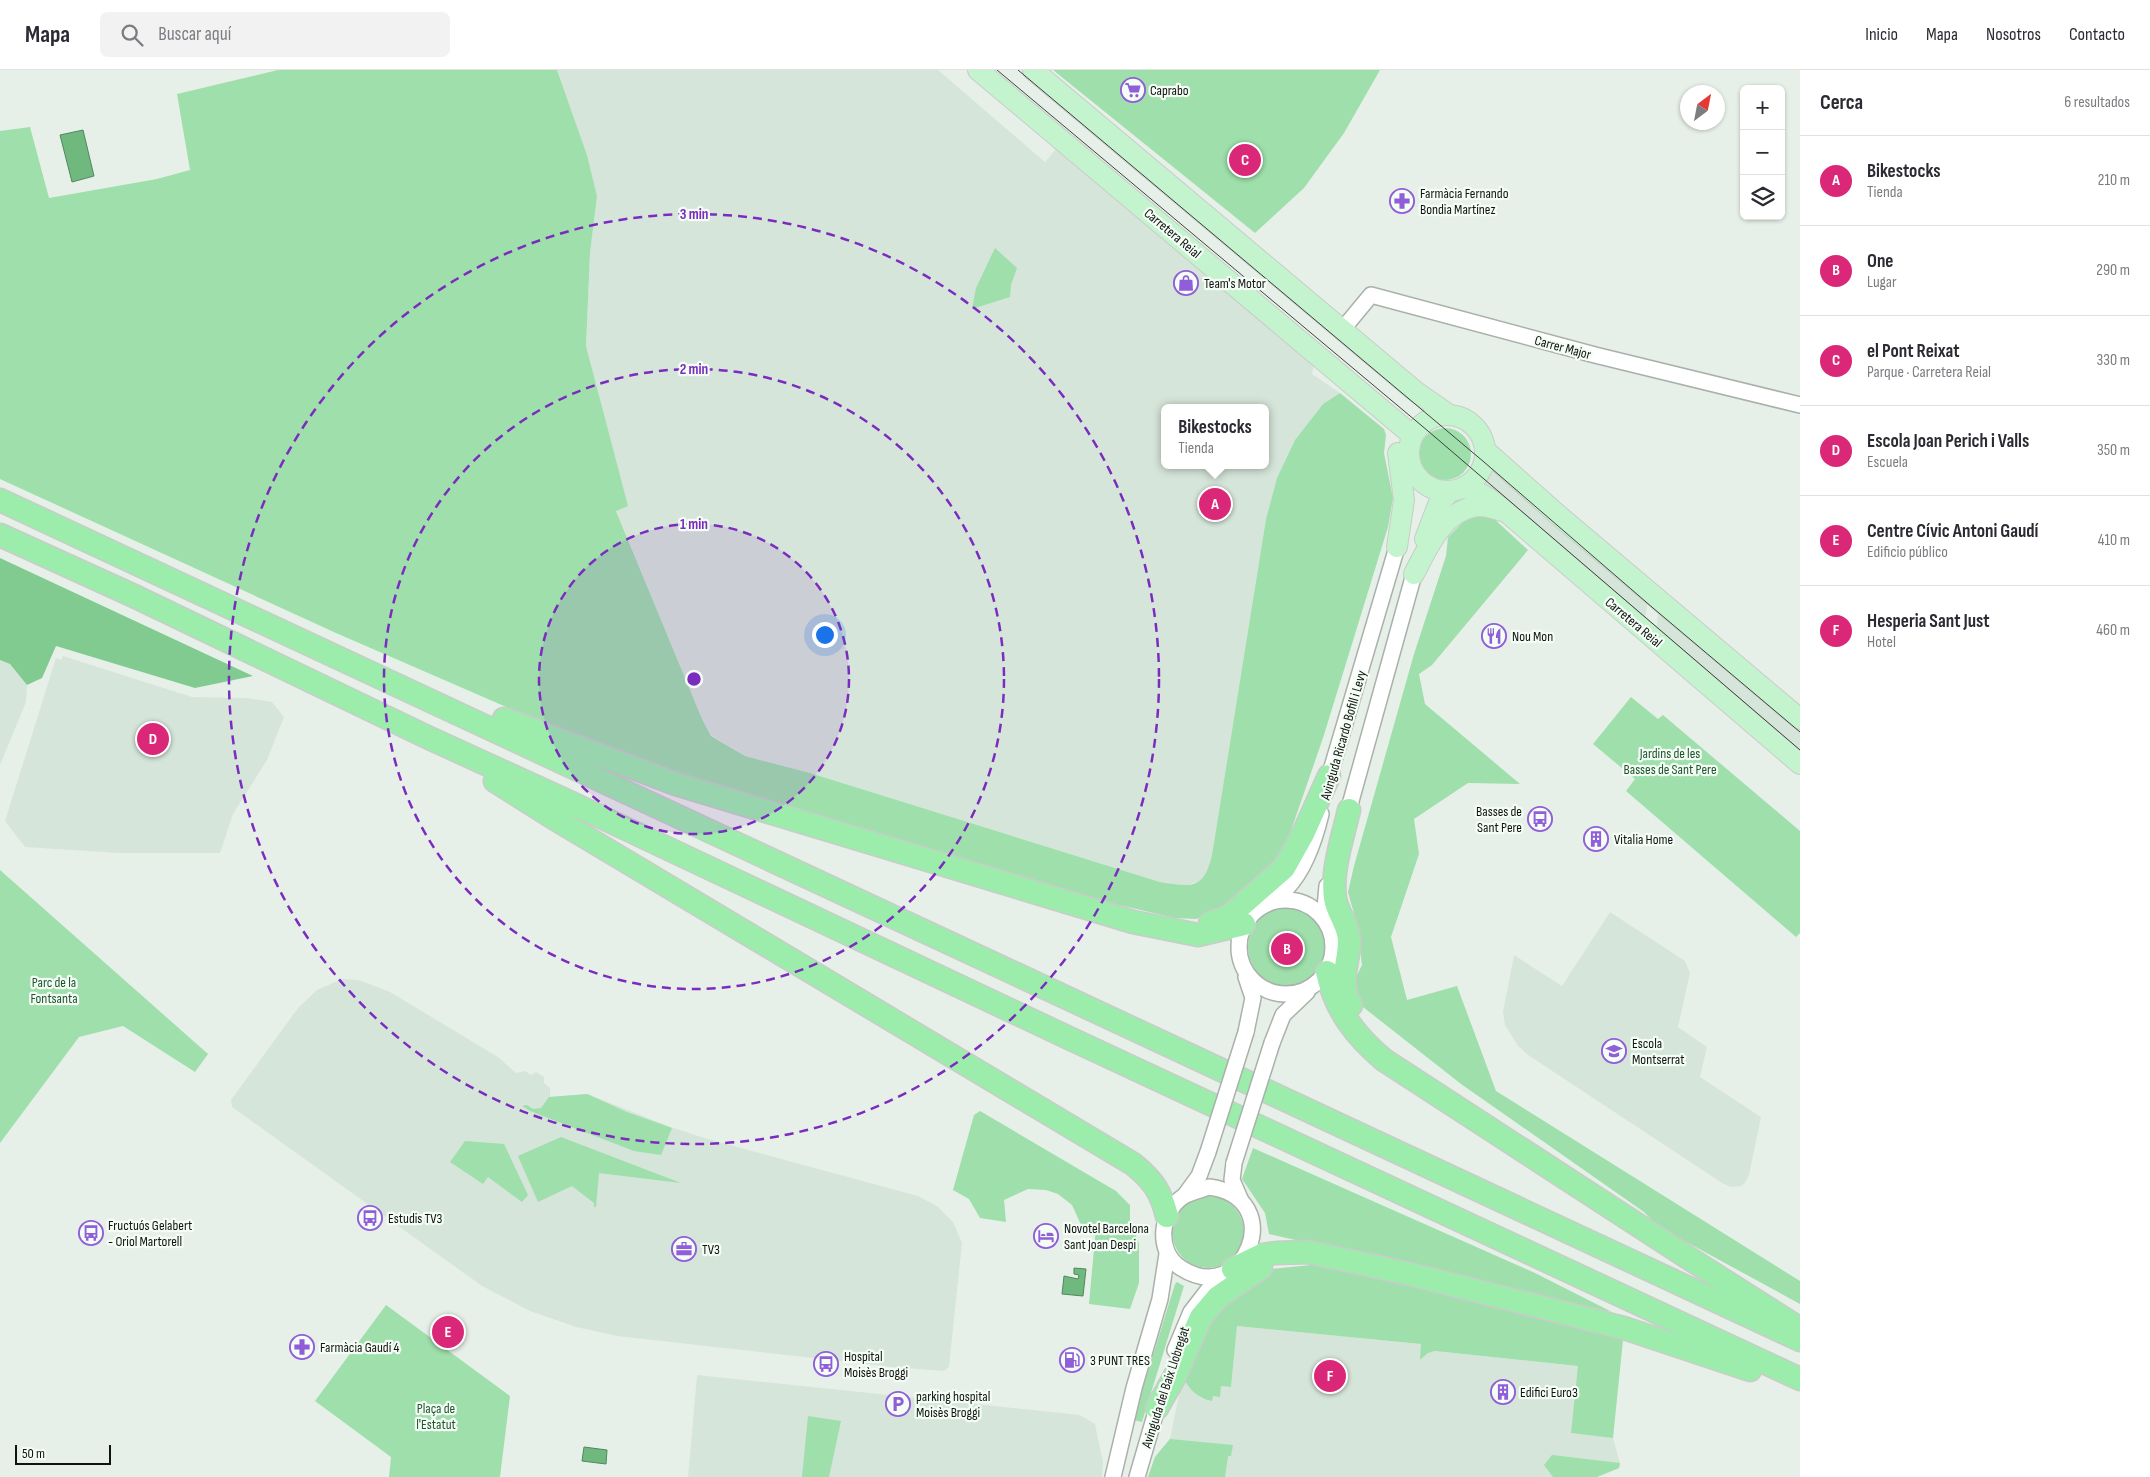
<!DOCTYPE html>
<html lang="es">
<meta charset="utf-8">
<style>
body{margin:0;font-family:"Sofia Sans Condensed",sans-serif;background:#f2f2f3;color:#2b2b33}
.controls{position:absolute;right:15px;top:15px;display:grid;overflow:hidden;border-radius:8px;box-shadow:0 1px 4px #0004}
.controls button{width:45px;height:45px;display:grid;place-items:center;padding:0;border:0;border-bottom:1px solid #e1e1e2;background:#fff;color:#2b2b33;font:25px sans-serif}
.compass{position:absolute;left:1680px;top:15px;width:45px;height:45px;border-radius:50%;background:#fff;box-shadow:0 1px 4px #0004;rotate:32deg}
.scale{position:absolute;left:15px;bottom:12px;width:96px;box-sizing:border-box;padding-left:5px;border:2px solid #101310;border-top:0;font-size:14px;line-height:18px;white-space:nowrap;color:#101310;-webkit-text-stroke:4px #f4fdf5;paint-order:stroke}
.you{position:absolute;left:824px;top:564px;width:18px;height:18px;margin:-12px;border:4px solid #fff;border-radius:50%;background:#1a73e8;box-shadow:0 0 0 8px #1a73e833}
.badge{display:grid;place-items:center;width:32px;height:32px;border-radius:50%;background:#db2777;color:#fff;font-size:16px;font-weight:700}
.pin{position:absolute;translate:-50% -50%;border:2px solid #fff;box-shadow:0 1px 5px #0006}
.popup{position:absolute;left:1161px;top:334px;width:108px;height:65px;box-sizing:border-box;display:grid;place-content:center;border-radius:8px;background:#fff;filter:drop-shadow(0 1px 4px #0005);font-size:16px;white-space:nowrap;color:#7c7c81}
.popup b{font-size:19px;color:#2b2b33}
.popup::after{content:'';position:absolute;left:50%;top:100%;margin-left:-10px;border:10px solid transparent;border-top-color:#fff}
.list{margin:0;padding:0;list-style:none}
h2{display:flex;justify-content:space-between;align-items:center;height:65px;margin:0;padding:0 20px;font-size:21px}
h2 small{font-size:16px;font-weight:400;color:#7c7c81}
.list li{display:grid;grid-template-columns:32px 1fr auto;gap:15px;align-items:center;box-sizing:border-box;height:90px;padding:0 20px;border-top:1px solid #e1e1e2}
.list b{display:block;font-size:19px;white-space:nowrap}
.list p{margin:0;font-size:16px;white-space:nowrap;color:#7c7c81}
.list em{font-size:16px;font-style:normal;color:#7c7c81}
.icon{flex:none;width:28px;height:28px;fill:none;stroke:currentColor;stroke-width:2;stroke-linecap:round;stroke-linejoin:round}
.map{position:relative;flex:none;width:1800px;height:1407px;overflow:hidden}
header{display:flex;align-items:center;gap:30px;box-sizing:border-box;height:70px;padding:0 25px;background:#fff;border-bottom:1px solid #e1e1e2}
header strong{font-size:24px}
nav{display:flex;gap:28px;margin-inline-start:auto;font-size:18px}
.search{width:350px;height:45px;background:#f2f2f3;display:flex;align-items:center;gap:12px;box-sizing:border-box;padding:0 18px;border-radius:8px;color:#7c7c81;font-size:19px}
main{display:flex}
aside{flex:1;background:#fff}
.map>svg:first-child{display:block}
.built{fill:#d6e5d9;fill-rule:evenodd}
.green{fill:#9edfab}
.forest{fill:#81cb91}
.water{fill:#6fb97f;stroke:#52875e}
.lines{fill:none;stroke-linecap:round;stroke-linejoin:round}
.minor-casing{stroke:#a9b1aa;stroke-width:18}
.major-casing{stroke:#cacbca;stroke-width:22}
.highway-casing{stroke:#cacbca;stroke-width:25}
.minor{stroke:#fff;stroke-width:15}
.major{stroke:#c4f4cd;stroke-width:20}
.highway{stroke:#9cecac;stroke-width:22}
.tram{stroke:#3d413d;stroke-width:1}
.minor-bridge-casing{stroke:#a9b1aa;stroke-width:18;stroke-linecap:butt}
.minor-bridge{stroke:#fff;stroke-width:15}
.ring{fill:none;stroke:#7b2cbf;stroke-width:2.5;stroke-dasharray:9 6}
.labels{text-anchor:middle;stroke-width:4.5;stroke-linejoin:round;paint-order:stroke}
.poi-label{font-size:14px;fill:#101310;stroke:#f4fdf5;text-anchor:start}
.street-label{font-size:14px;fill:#101310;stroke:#f4fdf5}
.park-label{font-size:14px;fill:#1e532d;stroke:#f4fdf5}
.centre{fill:#7b2cbf;stroke:#f4fdf5;stroke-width:2.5}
.ring-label{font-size:15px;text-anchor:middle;font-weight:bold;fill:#7b2cbf;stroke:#f4fdf5;stroke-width:4.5;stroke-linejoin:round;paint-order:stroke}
</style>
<header>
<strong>Mapa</strong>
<div class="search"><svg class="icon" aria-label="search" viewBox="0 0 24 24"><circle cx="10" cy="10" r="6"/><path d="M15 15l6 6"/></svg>Buscar aquí</div>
<nav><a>Inicio</a><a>Mapa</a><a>Nosotros</a><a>Contacto</a></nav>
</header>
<main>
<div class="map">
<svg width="1800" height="1407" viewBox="0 0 1800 1407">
<rect width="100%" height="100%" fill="#e7f0e8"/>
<g class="built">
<path d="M557 0H938L1045 92 1060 74 1315 289 1312 304 1340 323 1323 334 1295 370 1277 408 1266 449 1212 785 1209 801 1200 811 1184 816 1160 812 810 703 745 686 711 665 702 649 616 440 627 435 586 276 590 183 597 126 587 85ZM1165 338H1265V395H1165Z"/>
<polygon points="1496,398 1648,528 1645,553 1483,414"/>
<polygon points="1659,538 1800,659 1800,685 1656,562"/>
<polygon points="63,586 192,627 247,628 272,632 284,647 267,690 233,744 220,783 118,783 25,777 5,751 56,588 61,590"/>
<polygon points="0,590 10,594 27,615 26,632 0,695"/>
<polygon points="1610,842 1685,891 1690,903 1678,957 1707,977 1700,1007 1761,1047 1749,1105 1745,1113 1741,1116 1731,1117 1722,1113 1528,985 1518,976 1505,955 1503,942 1514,885 1562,916"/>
<polygon points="342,909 359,910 390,922 498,987 516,1003 525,1001 531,1005 536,1002 544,1007 544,1013 550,1018 550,1027 588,1024 668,1056 704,1068 918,1126 937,1136 953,1152 962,1173 949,1297 944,1301 893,1297 617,1266 576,1257 530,1241 482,1216 232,1037 231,1030 298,938 317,920"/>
<polygon points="1237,1256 1422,1274 1421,1289 1428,1283 1435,1281 1579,1296 1572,1363 1613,1368 1620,1393 1619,1398 1597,1407 1148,1407 1155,1387 1170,1369 1183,1305 1189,1317 1202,1328 1213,1326 1221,1316 1231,1317"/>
<polygon points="697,1305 1080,1345 1095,1354 1103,1392 1102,1407 688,1407"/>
</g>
<g class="green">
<path d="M278 0H557L587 85 597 126 590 183 586 276 628 436 616 441 702 649 711 666 745 686 810 703 1160 812C1191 817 1204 820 1212 785L1266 449 1277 408 1295 370 1323 334 1340 323 1384 359 1386 365 1384 383 1393 428 1388 457 1323 668 1285 778 1270 798 1219 840 1196 849 1175 848 1119 835 940 786 763 733 661 697 504 636 336 563 0 409V61L30 57 49 128 157 109 190 100 177 24Z"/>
<polygon points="1053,0 1380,0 1344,63 1304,118 1255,163"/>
<polygon points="995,178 1017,198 1011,215 1010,227 972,239 976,218"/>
<circle cx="1445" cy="384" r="26"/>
<polygon points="1474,445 1490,445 1528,480 1432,595 1419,604 1425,634 1520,714 1468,713 1414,749 1419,784 1391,867 1407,930 1457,916 1496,1021 1800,1211 1800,1234 1659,1157 1644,1142 1461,1014 1363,937 1354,911 1362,895 1356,851 1348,822 1354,796 1414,584 1446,486 1448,467 1463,452"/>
<polygon points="1631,627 1658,649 1663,645 1800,761 1800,863 1796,867 1626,721 1635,709 1593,674"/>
<polygon points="0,800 208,984 195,1002 123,956 79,967 0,1073"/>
<circle cx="1287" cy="877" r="39"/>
<polygon points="587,1024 627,1042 672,1058 661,1085 634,1081 530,1041 522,1036 527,1035 533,1039 541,1038 549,1027"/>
<polygon points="980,1041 1116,1121 1130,1135 1130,1150 1139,1174 1139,1213 1130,1239 1089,1234 1096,1157 1082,1157 1072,1135 1058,1124 1046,1120 1028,1119 1004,1130 1006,1152 980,1148 969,1129 953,1120 974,1045"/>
<polygon points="561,1067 681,1113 599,1103 596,1137 594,1137 594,1133 572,1116 538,1132 518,1086"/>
<polygon points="465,1071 504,1074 528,1125 522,1132 488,1107 483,1114 450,1092"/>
<polygon points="1253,1078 1535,1203 1612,1242 1269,1164 1265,1143 1242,1109"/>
<circle cx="1208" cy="1162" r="36"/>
<path d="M1311 1195 1323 1196 1510 1238 1623 1270 1613 1368 1571 1363 1578 1296 1435 1281 1428 1283 1420 1290 1421 1274 1237 1256 1231 1317 1221 1316 1220 1327 1213 1326 1212 1331C1198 1328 1189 1320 1183 1307L1208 1247 1271 1199Z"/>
<polygon points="1177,1212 1184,1216 1142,1352 1133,1350 1175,1214"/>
<polygon points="386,1235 510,1326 500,1407 389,1407 391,1387 315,1331"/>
<polygon points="808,1346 841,1351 829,1407 802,1407"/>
<polygon points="1170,1369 1233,1375 1231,1386 1228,1386 1225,1407 1148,1407 1155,1387"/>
<polygon points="1552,1385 1620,1393 1619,1398 1597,1407 1553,1407 1544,1395"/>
</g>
<polygon class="forest" points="0,488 253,606 195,618 56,576 42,608 27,615 10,594 0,590"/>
<g class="water">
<polygon points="83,60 94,106 72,112 60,65"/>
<polygon points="1074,1198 1086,1199 1083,1226 1062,1224 1064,1206 1078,1209 1079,1205 1074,1204"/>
<polygon points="584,1377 607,1380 606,1394 582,1391"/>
</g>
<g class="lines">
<defs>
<g id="minor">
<polyline points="1342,260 1371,225 1595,285 1800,335"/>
<polyline points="1327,714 1397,477"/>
<polyline points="1346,749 1414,504"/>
<circle cx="1286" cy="877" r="47"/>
<path d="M1262 836C1270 830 1281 825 1287 818 1305 799 1315 769 1321 744"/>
<polyline points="1324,849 1327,816"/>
<polyline points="1246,962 1253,928 1246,907"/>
<polyline points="1272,973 1283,945 1307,922"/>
<polyline points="1234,1093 1232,1110 1241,1131"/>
<path d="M1209 1117C1289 1127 1245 1239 1181 1198 1156 1182 1159 1142 1184 1126 1191 1122 1201 1120 1209 1117Z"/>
<polyline points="1185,1125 1199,1106 1208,1082"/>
<polyline points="1175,1280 1191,1242 1218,1207"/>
<polyline points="1113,1407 1134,1318 1160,1229 1167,1184"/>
<polyline points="1137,1407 1160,1328"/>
</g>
<g id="major">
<polyline points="978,0 1412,365"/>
<polyline points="1033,0 1415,321 1448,344"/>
<circle cx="1447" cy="383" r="38"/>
<polyline points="1485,380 1557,444 1800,649"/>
<path d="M1464 418C1481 421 1492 431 1505 441L1800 694"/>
<polyline points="1425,469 1438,435 1449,422"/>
<polyline points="1397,477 1404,430 1398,383"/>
<path d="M1414 504C1428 477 1444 439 1479 436 1487 436 1495 439 1502 441"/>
</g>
<g id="highway">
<polyline points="0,430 1800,1270"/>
<polyline points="0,465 134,526 427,667 565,730 1071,969 1800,1309"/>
<polyline points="504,649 676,714 1133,852 1198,865 1244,854"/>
<path d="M495 711 552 747 1133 1094C1153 1110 1161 1122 1167 1146"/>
<path d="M1349 740C1343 766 1331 802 1335 828 1337 843 1349 855 1349 871 1349 897 1337 911 1351 935"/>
<polyline points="1210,853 1228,847 1284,798 1303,764 1329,706"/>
<path d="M1327 902C1335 939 1355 966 1384 990L1687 1187 1791 1253"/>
<polyline points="1233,1199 1262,1185 1276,1183 1308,1182 1410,1204 1624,1258 1750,1300"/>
<polyline points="1157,1338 1175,1306 1201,1247 1218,1227 1261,1198"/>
</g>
</defs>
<use href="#minor" class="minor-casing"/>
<use href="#major" class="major-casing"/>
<use href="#highway" class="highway-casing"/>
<use href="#minor" class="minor"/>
<use href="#major" class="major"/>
<use href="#highway" class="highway"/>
<g class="tram">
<polyline points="997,0 1428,361 1800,680"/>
<polyline points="1018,0 1484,392 1653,538 1800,662"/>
</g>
<defs>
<g id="minor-bridge">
<polyline points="1208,1082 1246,962"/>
<polyline points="1234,1093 1272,973"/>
</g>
</defs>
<use href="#minor-bridge" class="minor-bridge-casing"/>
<use href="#minor-bridge" class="minor-bridge"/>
</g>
<circle cx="694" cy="609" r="155" fill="#7b2cbf" fill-opacity=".12"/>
<g class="ring">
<circle cx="694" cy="609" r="155"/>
<circle cx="694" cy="609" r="310"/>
<circle cx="694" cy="609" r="465"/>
</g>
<defs>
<symbol id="supermarket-ring" viewBox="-11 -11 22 22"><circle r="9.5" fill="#f4fdf5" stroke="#905ed8" stroke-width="1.5"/><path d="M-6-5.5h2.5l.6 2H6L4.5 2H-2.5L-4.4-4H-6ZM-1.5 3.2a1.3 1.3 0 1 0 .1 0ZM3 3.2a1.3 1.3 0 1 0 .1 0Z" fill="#905ed8"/></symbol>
<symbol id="pharmacy-ring" viewBox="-11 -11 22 22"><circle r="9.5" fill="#f4fdf5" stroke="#905ed8" stroke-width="1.5"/><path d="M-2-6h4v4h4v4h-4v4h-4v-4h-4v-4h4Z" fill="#905ed8"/></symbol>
<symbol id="shop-ring" viewBox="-11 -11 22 22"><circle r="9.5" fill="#f4fdf5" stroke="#905ed8" stroke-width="1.5"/><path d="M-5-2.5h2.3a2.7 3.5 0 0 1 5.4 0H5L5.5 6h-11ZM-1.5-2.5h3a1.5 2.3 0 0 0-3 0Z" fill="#905ed8"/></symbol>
<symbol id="restaurant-ring" viewBox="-11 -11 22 22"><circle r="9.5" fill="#f4fdf5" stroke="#905ed8" stroke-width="1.5"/><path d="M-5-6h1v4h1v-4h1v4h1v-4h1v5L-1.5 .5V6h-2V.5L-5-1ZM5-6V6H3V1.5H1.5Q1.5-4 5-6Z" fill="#905ed8"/></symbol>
<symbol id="bus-ring" viewBox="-11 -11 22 22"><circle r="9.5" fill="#f4fdf5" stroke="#905ed8" stroke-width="1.5"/><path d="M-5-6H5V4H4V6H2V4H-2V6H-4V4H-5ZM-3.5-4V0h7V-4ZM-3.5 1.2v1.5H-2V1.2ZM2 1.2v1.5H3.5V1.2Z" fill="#905ed8"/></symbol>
<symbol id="building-ring" viewBox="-11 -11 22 22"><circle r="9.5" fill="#f4fdf5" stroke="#905ed8" stroke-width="1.5"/><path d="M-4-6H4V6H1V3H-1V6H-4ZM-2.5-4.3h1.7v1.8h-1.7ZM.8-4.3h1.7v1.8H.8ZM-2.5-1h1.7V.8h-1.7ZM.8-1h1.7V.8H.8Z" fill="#905ed8"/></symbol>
<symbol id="school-ring" viewBox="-11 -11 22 22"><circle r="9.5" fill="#f4fdf5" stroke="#905ed8" stroke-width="1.5"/><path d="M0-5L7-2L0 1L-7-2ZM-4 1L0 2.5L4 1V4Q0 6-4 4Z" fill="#905ed8"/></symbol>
<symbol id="hotel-ring" viewBox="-11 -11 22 22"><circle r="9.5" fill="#f4fdf5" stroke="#905ed8" stroke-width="1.5"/><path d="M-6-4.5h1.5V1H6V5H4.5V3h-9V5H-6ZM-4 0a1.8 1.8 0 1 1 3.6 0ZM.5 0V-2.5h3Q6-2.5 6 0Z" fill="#905ed8"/></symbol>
<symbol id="office-ring" viewBox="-11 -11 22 22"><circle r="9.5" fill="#f4fdf5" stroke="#905ed8" stroke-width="1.5"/><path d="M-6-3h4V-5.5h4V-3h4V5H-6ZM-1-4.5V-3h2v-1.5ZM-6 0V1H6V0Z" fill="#905ed8"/></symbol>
<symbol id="fuel-ring" viewBox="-11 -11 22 22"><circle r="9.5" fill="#f4fdf5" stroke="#905ed8" stroke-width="1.5"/><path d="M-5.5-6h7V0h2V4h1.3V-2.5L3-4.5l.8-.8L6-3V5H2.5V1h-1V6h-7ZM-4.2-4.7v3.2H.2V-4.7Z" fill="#905ed8"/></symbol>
<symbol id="parking-ring" viewBox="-11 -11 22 22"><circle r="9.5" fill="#f4fdf5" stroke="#905ed8" stroke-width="1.5"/><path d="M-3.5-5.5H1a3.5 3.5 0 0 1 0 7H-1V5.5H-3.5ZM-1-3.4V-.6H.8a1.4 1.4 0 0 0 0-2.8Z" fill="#905ed8"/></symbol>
</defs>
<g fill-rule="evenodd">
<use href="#supermarket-ring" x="1119" y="6" width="28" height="28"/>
<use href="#pharmacy-ring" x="1388" y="117" width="28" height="28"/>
<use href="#shop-ring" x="1172" y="199" width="28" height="28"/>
<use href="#restaurant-ring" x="1480" y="552" width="28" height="28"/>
<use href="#bus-ring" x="1526" y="735" width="28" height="28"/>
<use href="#building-ring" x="1582" y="755" width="28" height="28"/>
<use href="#school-ring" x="1600" y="967" width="28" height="28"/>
<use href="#bus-ring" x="356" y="1134" width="28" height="28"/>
<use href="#bus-ring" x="77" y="1149" width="28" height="28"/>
<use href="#hotel-ring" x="1032" y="1152" width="28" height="28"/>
<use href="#office-ring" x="670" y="1165" width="28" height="28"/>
<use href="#pharmacy-ring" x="288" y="1263" width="28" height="28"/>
<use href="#fuel-ring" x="1058" y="1276" width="28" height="28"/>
<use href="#bus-ring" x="812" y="1280" width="28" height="28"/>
<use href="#building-ring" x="1489" y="1308" width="28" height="28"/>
<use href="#parking-ring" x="884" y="1320" width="28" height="28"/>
</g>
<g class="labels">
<g class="poi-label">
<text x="1150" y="25">Caprabo</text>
<text x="1420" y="128">Farmàcia Fernando<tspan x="1420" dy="16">Bondia Martínez</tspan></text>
<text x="1204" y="218">Team's Motor</text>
<text x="1512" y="571">Nou Mon</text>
<text x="1522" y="746" text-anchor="end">Basses de<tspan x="1522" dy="16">Sant Pere</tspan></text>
<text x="1614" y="774">Vitalia Home</text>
<text x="1632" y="978">Escola<tspan x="1632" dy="16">Montserrat</tspan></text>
<text x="388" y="1153">Estudis TV3</text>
<text x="108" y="1160">Fructuós Gelabert<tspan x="108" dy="16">- Oriol Martorell</tspan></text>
<text x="1064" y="1163">Novotel Barcelona<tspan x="1064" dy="16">Sant Joan Despi</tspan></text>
<text x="702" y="1184">TV3</text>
<text x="320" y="1282">Farmàcia Gaudí 4</text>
<text x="844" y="1291">Hospital<tspan x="844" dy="16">Moisès Broggi</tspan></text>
<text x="1090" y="1295">3 PUNT TRES</text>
<text x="1520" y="1327">Edifici Euro3</text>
<text x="916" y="1331">parking hospital<tspan x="916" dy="16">Moisès Broggi</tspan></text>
</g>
<g class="street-label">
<text transform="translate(1173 163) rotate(40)" y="5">Carretera Reial</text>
<text transform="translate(1563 277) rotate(15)" y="5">Carrer Major</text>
<text transform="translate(1634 552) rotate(40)" y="5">Carretera Reial</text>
<text transform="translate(1343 665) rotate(-74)" y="5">Avinguda Ricardo Bofill i Levy</text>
<text transform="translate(1165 1317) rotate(-72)" y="5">Avinguda del Baix Llobregat</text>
</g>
<g class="park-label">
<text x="1670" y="688">Jardins de les<tspan x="1670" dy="16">Basses de Sant Pere</tspan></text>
<text x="54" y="917">Parc de la<tspan x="54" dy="16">Fontsanta</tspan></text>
<text x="436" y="1343">Plaça de<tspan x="436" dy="16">l'Estatut</tspan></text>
</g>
</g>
<circle cx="694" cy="609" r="8" class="centre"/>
<g class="ring-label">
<text x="694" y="149">3 min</text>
<text x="694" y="304">2 min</text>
<text x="694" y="459">1 min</text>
</g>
</svg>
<div class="controls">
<button>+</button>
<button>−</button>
<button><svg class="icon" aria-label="layers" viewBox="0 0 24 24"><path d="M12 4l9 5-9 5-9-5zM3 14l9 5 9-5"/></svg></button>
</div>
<svg class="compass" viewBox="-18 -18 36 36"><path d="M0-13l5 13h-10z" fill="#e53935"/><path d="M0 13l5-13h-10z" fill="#7c7c81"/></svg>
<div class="scale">50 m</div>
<div class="you"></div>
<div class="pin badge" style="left:1215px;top:434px">A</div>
<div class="popup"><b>Bikestocks</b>Tienda</div>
<div class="pin badge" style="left:1287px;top:879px">B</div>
<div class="pin badge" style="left:1245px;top:90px">C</div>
<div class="pin badge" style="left:153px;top:669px">D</div>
<div class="pin badge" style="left:448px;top:1262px">E</div>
<div class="pin badge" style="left:1330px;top:1306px">F</div>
</div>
<aside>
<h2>Cerca<small>6 resultados</small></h2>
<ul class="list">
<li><span class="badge">A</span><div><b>Bikestocks</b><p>Tienda</p></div><em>210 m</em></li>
<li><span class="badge">B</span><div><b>One</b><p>Lugar</p></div><em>290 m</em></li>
<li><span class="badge">C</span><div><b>el Pont Reixat</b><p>Parque · Carretera Reial</p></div><em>330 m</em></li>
<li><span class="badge">D</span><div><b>Escola Joan Perich i Valls</b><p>Escuela</p></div><em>350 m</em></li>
<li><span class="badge">E</span><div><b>Centre Cívic Antoni Gaudí</b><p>Edificio público</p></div><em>410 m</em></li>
<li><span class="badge">F</span><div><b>Hesperia Sant Just</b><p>Hotel</p></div><em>460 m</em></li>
</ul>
</aside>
</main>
